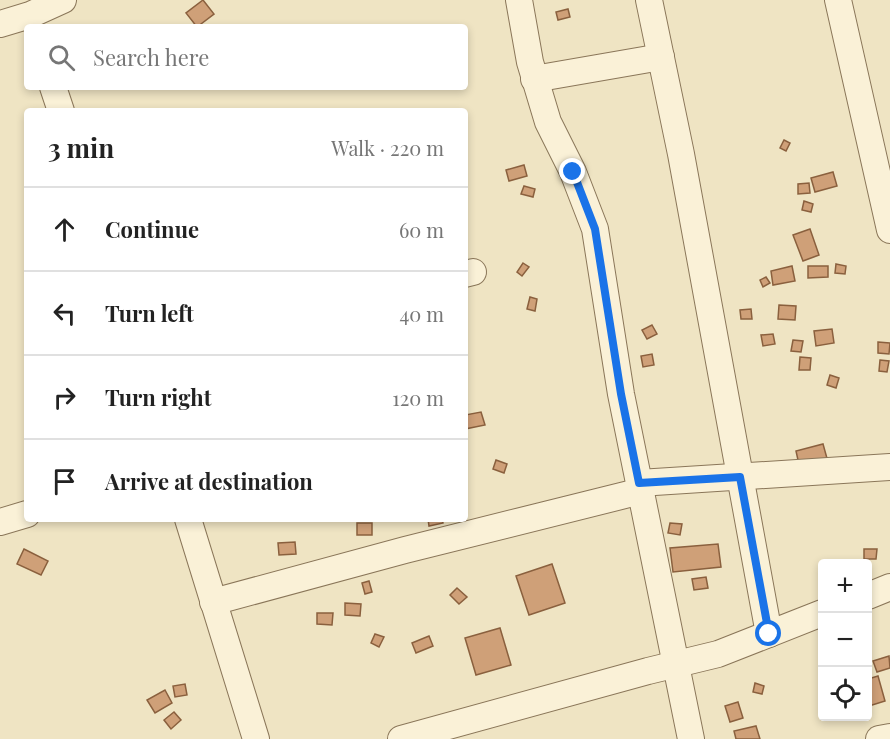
<!DOCTYPE html>
<meta charset="utf-8">
<style>
body{margin:0;font-family:"Playfair Display",serif;background:#f6f6f6;color:#222}
.controls{position:absolute;right:18px;bottom:18px;display:grid;overflow:hidden;border-radius:6px;box-shadow:0 3px 9px #0003}
.controls button{width:54px;height:54px;display:grid;place-items:center;padding:0;border:0;border-bottom:2px solid #e0e0e0;background:#fff;color:#222;font:30px sans-serif}
.stop{position:absolute;width:18px;height:18px;margin:-14px;border:4px solid #1a73e8;border-radius:50%;background:#fff}
.stop.end{background:#1a73e8;border-color:#fff;box-shadow:0 2px 6px #0008}
.list{margin:0;padding:0;list-style:none}
h2{display:flex;justify-content:space-between;align-items:center;height:78px;margin:0;padding:0 24px;font-size:26px}
h2 small{font-size:20px;font-weight:400;color:#767676}
.list li{display:grid;grid-template-columns:39px 1fr auto;gap:18px;align-items:center;box-sizing:border-box;height:84px;padding:0 24px;border-top:2px solid #e0e0e0}
.list b{display:block;font-size:22px;white-space:nowrap}
.list em{font-size:20px;font-style:normal;color:#767676}
.icon{flex:none;width:33px;height:33px;fill:none;stroke:currentColor;stroke-width:2;stroke-linecap:round;stroke-linejoin:round}
.map{position:relative;flex:none;width:890px;height:739px;overflow:hidden}
.search{position:absolute;background:#fff;box-shadow:0 3px 9px #0003;left:24px;top:24px;width:444px;height:66px;display:flex;align-items:center;gap:15px;box-sizing:border-box;padding:0 21px;border-radius:6px;color:#767676;font-size:22px}
.panel{position:absolute;background:#fff;box-shadow:0 3px 9px #0003;left:24px;top:108px;width:444px;height:414px;border-radius:6px}
.map>svg:first-child{display:block}
.building{fill:#cfa078;stroke:#8a603e;stroke-width:1.5}
.lines{fill:none;stroke-linecap:round;stroke-linejoin:round}
.minor-casing{stroke:#8a7659;stroke-width:28}
.minor{stroke:#faf1d7;stroke-width:26}
.route{stroke:#1a73e8;stroke-width:8}
</style>
<div class="map">
<svg width="890" height="739" viewBox="0 0 890 739">
<rect width="100%" height="100%" fill="#efe4c3"/>
<g class="building">
<polygon points="203,0 214,14 197,27 186,13"/>
<polygon points="568,9 570,17 558,20 556,12"/>
<polygon points="784,140 790,143 786,151 780,148"/>
<polygon points="524,165 527,176 509,181 506,170"/>
<polygon points="833,172 837,186 815,192 811,178"/>
<polygon points="809,183 810,193 798,194 798,184"/>
<polygon points="524,186 535,189 533,197 521,194"/>
<polygon points="804,201 813,204 811,212 802,210"/>
<polygon points="810,229 819,255 803,261 793,235"/>
<polygon points="523,263 529,267 522,276 517,272"/>
<polygon points="836,264 846,266 845,274 835,273"/>
<polygon points="792,266 795,281 773,285 771,271"/>
<polygon points="808,266 828,266 828,277 808,278"/>
<polygon points="766,277 770,283 763,287 760,280"/>
<polygon points="530,297 537,299 535,311 527,309"/>
<polygon points="779,305 796,306 795,320 778,319"/>
<polygon points="751,309 752,319 741,319 740,310"/>
<polygon points="652,325 657,334 647,339 642,330"/>
<polygon points="832,329 834,343 816,346 814,331"/>
<polygon points="773,334 775,344 763,346 761,335"/>
<polygon points="793,340 803,341 801,352 791,351"/>
<polygon points="878,342 890,343 889,354 878,353"/>
<polygon points="652,354 654,365 643,367 641,356"/>
<polygon points="800,357 811,358 810,370 799,370"/>
<polygon points="880,360 889,361 887,372 879,371"/>
<polygon points="830,375 839,378 836,388 827,385"/>
<polygon points="481,412 485,425 465,429 465,415"/>
<polygon points="823,444 828,462 800,469 796,451"/>
<polygon points="496,460 507,464 504,473 493,469"/>
<polygon points="428,519 442,519 443,523 429,526"/>
<rect x="357" y="523" width="15" height="12"/>
<polygon points="670,523 682,524 680,535 668,533"/>
<polygon points="295,542 296,554 279,555 278,543"/>
<polygon points="718,544 721,567 673,572 670,548"/>
<polygon points="24,549 48,561 41,575 17,564"/>
<polygon points="864,549 877,549 876,559 864,559"/>
<polygon points="552,564 565,603 529,615 516,576"/>
<polygon points="706,577 708,588 694,590 692,579"/>
<polygon points="369,581 372,592 365,594 362,583"/>
<polygon points="457,588 467,597 459,604 450,595"/>
<polygon points="345,603 361,604 360,616 345,615"/>
<polygon points="317,613 333,613 332,625 317,624"/>
<polygon points="500,628 511,665 476,675 465,638"/>
<polygon points="375,634 384,637 379,647 371,643"/>
<polygon points="429,636 433,646 416,653 412,643"/>
<polygon points="889,656 890,668 877,672 873,661"/>
<polygon points="878,676 885,701 869,706 868,679"/>
<polygon points="755,683 764,686 762,694 753,692"/>
<polygon points="185,684 187,695 175,697 173,686"/>
<polygon points="165,690 172,703 155,713 147,700"/>
<polygon points="738,702 743,718 730,722 725,706"/>
<polygon points="174,712 181,720 171,729 164,720"/>
<polygon points="756,726 760,739 736,739 734,731"/>
</g>
<g class="lines">
<defs>
<g id="minor">
<polyline points="519,0 530,62 548,122 573,172 595,229 621,394 691,739"/>
<polyline points="649,0 681,154 769,634"/>
<polyline points="838,0 890,230"/>
<polyline points="0,24 30,15 63,0"/>
<polyline points="534,79 661,57"/>
<polyline points="53,87 61,111"/>
<polyline points="465,274 473,272"/>
<polyline points="639,483 890,467"/>
<polyline points="188,519 256,739"/>
<polyline points="0,522 27,514"/>
<polyline points="868,596 890,587"/>
<polyline points="213,602 405,550 641,491"/>
<polyline points="401,739 648,671 718,654 822,613"/>
<polyline points="879,739 890,737"/>
</g>
</defs>
<use href="#minor" class="minor-casing"/>
<use href="#minor" class="minor"/>
</g>
<g class="lines">
<polyline class="route" points="573,172 595,229 621,394 639,483 740,477 769,634"/>
</g>
</svg>
<div class="controls">
<button>+</button>
<button>−</button>
<button><svg class="icon" aria-label="locate" viewBox="0 0 24 24"><circle cx="12" cy="12" r="6"/><path d="M12 2v4M12 18v4M2 12h4M18 12h4"/></svg></button>
</div>
<div class="stop" style="left:769px;top:634px"></div>
<div class="stop end" style="left:573px;top:172px"></div>
<div class="search"><svg class="icon" aria-label="search" viewBox="0 0 24 24"><circle cx="10" cy="10" r="6"/><path d="M15 15l6 6"/></svg>Search here</div>
<section class="panel">
<h2>3 min<small>Walk · 220 m</small></h2>
<ul class="list">
<li><svg class="icon" aria-label="ahead" viewBox="0 0 24 24"><path d="M12 20V5M6 11l6-6 6 6"/></svg><div><b>Continue</b></div><em>60 m</em></li>
<li><svg class="icon" aria-label="left" viewBox="0 0 24 24"><path d="M17 20v-9H6M10 6l-5 5 5 5"/></svg><div><b>Turn left</b></div><em>40 m</em></li>
<li><svg class="icon" aria-label="right" viewBox="0 0 24 24"><path d="M7 20v-9h11M14 6l5 5-5 5"/></svg><div><b>Turn right</b></div><em>120 m</em></li>
<li><svg class="icon" aria-label="arrive" viewBox="0 0 24 24"><path d="M6 21V4h12l-3 4 3 4H6"/></svg><div><b>Arrive at destination</b></div></li>
</ul>
</section>
</div>
